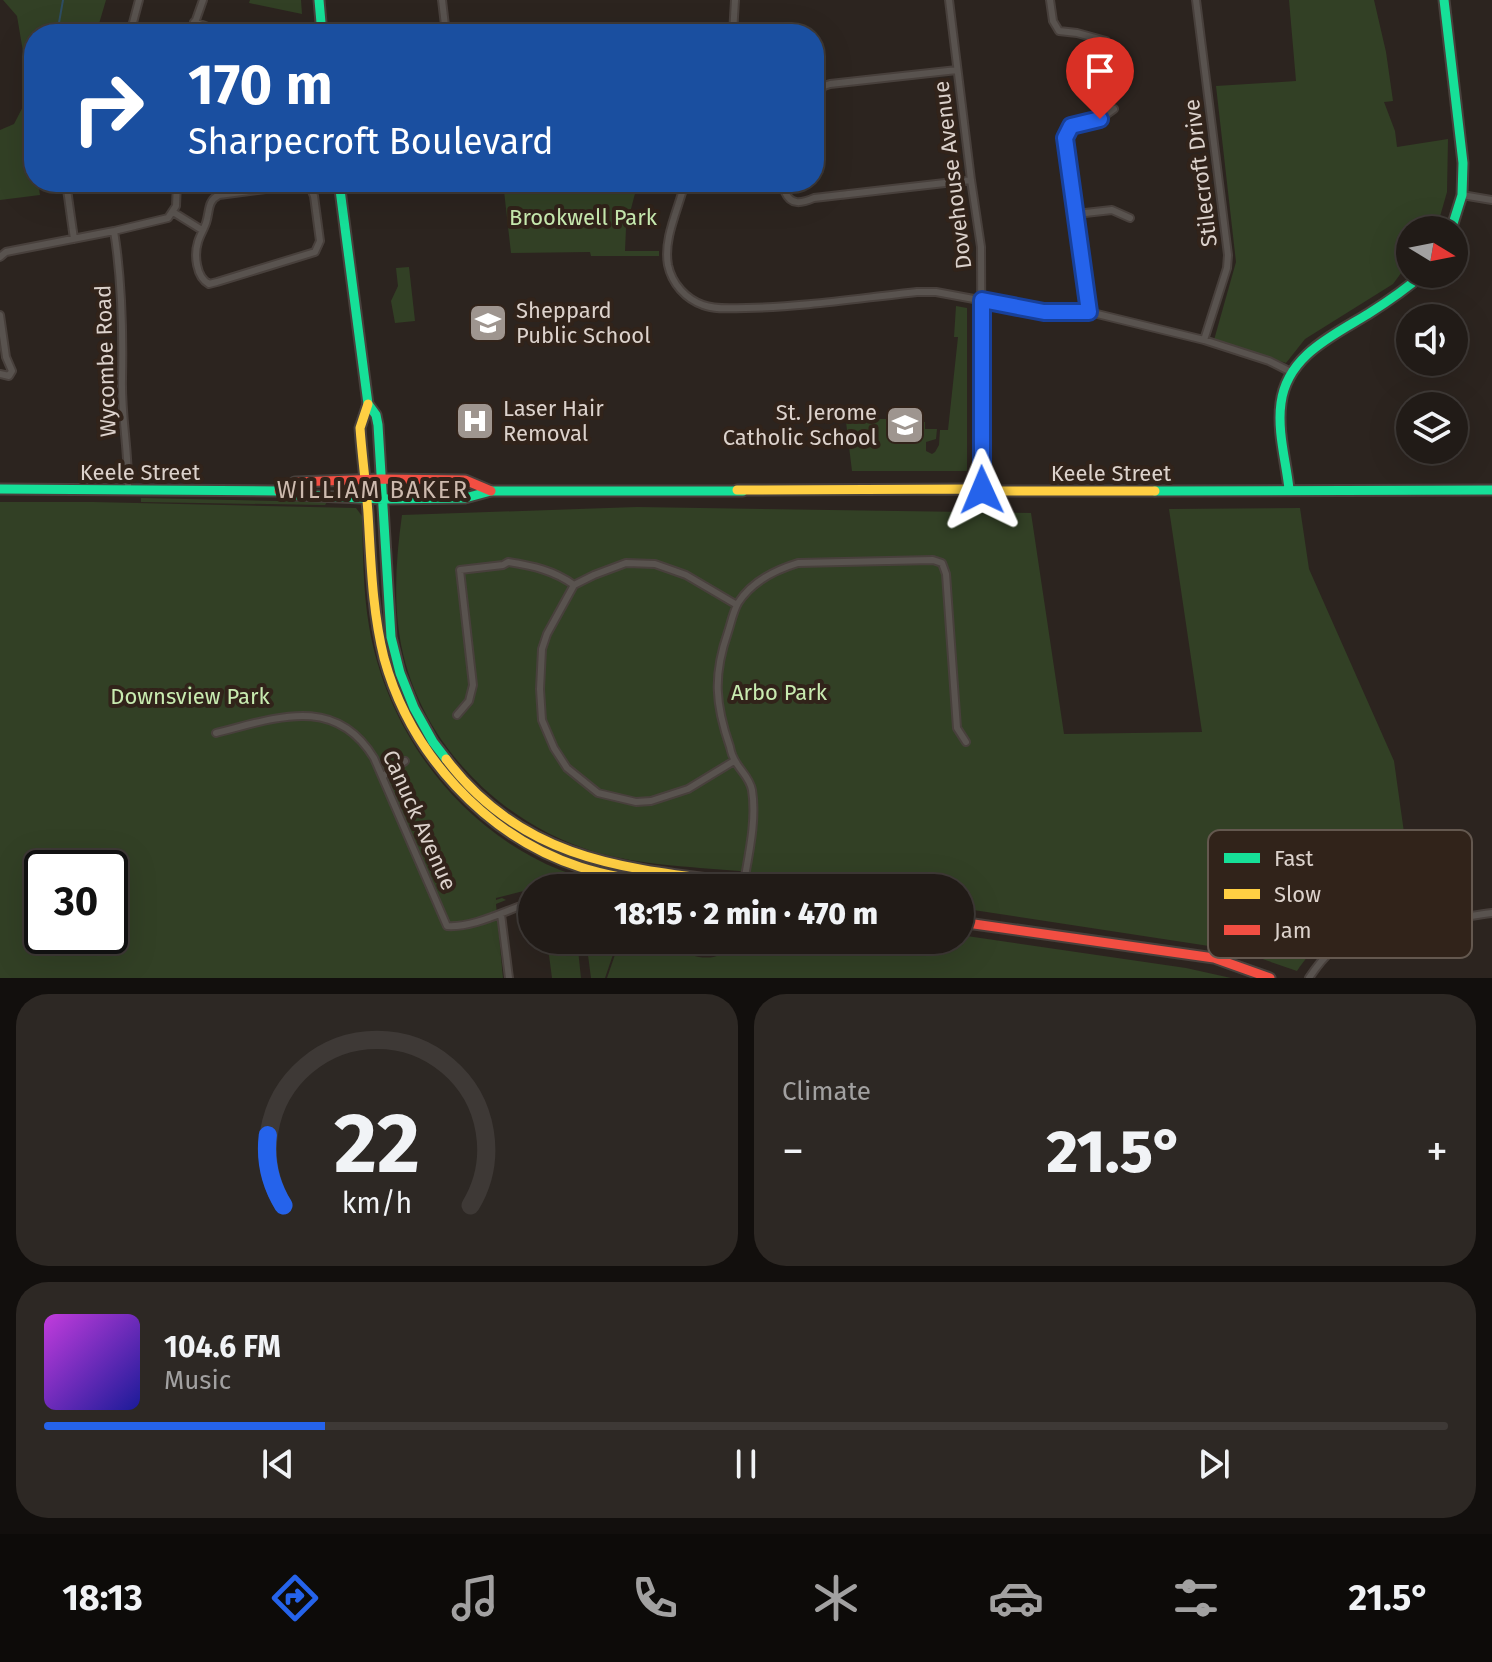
<!DOCTYPE html>
<meta charset="utf-8">
<style>
:root{--surface:#211b17;--page:#2d2824;--text:#f1f3f6;--muted:#a2a1a1;--line:#3e3936;--accent:#2563eb}
body{margin:0;font-family:"Fira Sans",sans-serif;background:var(--page);color:var(--text);height:100vh;display:flex;flex-direction:column;font-size:30px;white-space:nowrap}
*{box-sizing:border-box;margin:0}
p{font-size:26px;color:var(--muted)}
.icon{flex:none;width:44px;height:44px;fill:none;stroke:currentColor;stroke-width:2;stroke-linecap:round;stroke-linejoin:round}
.map{position:relative;height:978px;overflow:hidden}
.panel{display:flex;flex-direction:column;gap:16px;padding:16px;background:#120f0d;flex:1}
.panel>*{flex:none}
.top-card{position:absolute;left:24px;top:24px;width:800px;height:168px;border-radius:32px;box-shadow:0 8px 32px #0002,0 0 0 2px var(--line);background:#1a4fa0;color:#fff;overflow:hidden}
.needle{width:52px;rotate:100deg}
.controls{position:absolute;left:1396px;top:216px;display:grid;gap:16px}
.controls a{display:grid;place-items:center;width:72px;height:72px;border-radius:50%;background:var(--surface);box-shadow:0 8px 32px #0002,0 0 0 2px var(--line);font-size:40px}
.speed{position:absolute;left:24px;top:850px;display:flex;gap:16px;font-size:40px;font-weight:700;text-align:center}
.speed>*{display:grid;place-content:center;width:104px;height:104px;border-radius:50%;background:var(--surface);box-shadow:0 8px 32px #0002,0 0 0 2px var(--line);line-height:1}
.speed .limit{border:4px solid #111;border-radius:12px;background:#fff;color:#111}
.pin{position:absolute;display:grid;place-items:center;width:68px;height:68px;color:#fff;margin:-82px -34px;border-radius:50% 50% 50% 0;rotate:-45deg;box-shadow:0 0 8px #0007}
.pin .icon{rotate:45deg}
.me{position:absolute;width:88px;margin:-44px;rotate:359deg;stroke-linejoin:round;filter:drop-shadow(0 0 6px #0008)}
.turn{display:flex;align-items:center;gap:28px;height:168px;padding:0 32px;font-size:36px}
.turn .icon{width:104px;height:104px;stroke-width:2.5}
.turn b{display:block;font-size:56px;line-height:68px}
.big{font-size:60px;font-weight:800;line-height:1.1}
.panel .widget{flex:1;display:flex;flex-direction:column;justify-content:center;gap:12px;min-width:0;padding:0 28px;border-radius:32px;background:var(--page)}
.panel .dial{align-items:center;gap:0}
.dial svg{height:208px;overflow:visible;fill:none;stroke:var(--line);stroke-width:7;stroke-linecap:round;text-anchor:middle}
.dial text{fill:var(--text);stroke:none}
.song{display:flex;align-items:center;gap:24px}
.cover{width:96px;height:96px;border-radius:12px;background:linear-gradient(135deg,hsl(290 70% 55%),hsl(240 70% 35%))}
.played{height:8px;border-radius:4px;background:linear-gradient(90deg,var(--accent) 20%,var(--line) 20%)}
.keys{display:flex;justify-content:space-around;direction:ltr}
.heat{display:flex;justify-content:space-between;align-items:center;font-size:44px;direction:ltr}
.panel .tiles{flex:1;display:grid;gap:16px;grid-template-columns:1fr 1fr}
.widget:last-child{grid-column:span 2}
.trip{position:absolute;left:518px;top:874px;width:456px;height:80px;border-radius:40px;background:var(--surface);box-shadow:0 8px 32px #0002,0 0 0 2px var(--line);font-weight:800;line-height:80px;text-align:center}
.menu{display:flex;height:128px;justify-content:space-around;align-items:center;background:#0d0b09;color:var(--muted)}
.menu .icon{width:56px;height:56px}
.menu .current{color:var(--accent)}
.menu b{font-size:36px;color:var(--text)}
.map>svg:first-child{display:block}
.green{fill:#324025;fill-rule:evenodd}
.lines{fill:none;stroke-linecap:round;stroke-linejoin:round}
.stream{stroke:#2e4d62;stroke-width:2}
.street-casing{stroke:#48403c;stroke-width:10}
.fast-casing{stroke:#48403c;stroke-width:13}
.slow-casing{stroke:#48403c;stroke-width:13}
.jam-casing{stroke:#48403c;stroke-width:13}
.street{stroke:#59534f;stroke-width:6}
.fast{stroke:#16e098;stroke-width:9}
.slow{stroke:#ffcf43;stroke-width:9}
.jam{stroke:#f24e42;stroke-width:9}
.route-casing{stroke:#184099;stroke-width:20}
.route{stroke:#2563eb;stroke-width:14}
.labels{text-anchor:middle;stroke-width:8;stroke-linejoin:round;paint-order:stroke}
.street-label{font-size:22px;fill:#dcd2cc;stroke:#31231a}
.park-label{font-size:22px;fill:#c8ebb0;stroke:#31231a}
.poi-label{font-size:22px;fill:#dcd2cc;stroke:#31231a;text-anchor:start}
.neighbourhood-label{font-size:24px;letter-spacing:2px;fill:#cdbaae;stroke:#31231a}
.key{fill:#31231a;stroke:#64584f;stroke-width:2}
.key-label{font-size:22px;fill:#dcd2cc}
</style>
<div class="map">
<svg width="1492" height="978" viewBox="0 0 1492 978">
<rect width="100%" height="100%" fill="#2c241f"/>
<!-- green -->
<path class="green" d="M3,0H106L96,34H34V182H38L40,195L0,200V130L14,124L30,93L17,16Z
M250,0H301L302,14L249,3Z
M1289,0H1374L1386,52L1393,101L1384,102L1395,131L1397,147L1448,139L1447,192L1437,227L1434,230H1410V261L1393,284L1305,339L1286,363L1214,340L1236,262L1216,86L1296,81Z
M503,182H638L626,228L625,251H659V256H591L590,252L511,253Z
M409,267L415,321L395,323L391,301L398,286L396,268Z
M956,306L967,308V471H852L846,422L850,419H910L915,421L925,422V429H937L936,439L926,442V451L932,454L935,452L939,445L940,430H948L958,337H954Z
M141,498L327,502L325,505L141,502Z
M0,502H93L356,508L362,516C363,552 363,590 369,626C387,732 459,829 560,870C579,877 599,883 618,888L539,887L496,898V900L502,898L506,900L496,904L503,978H0ZM42,868H110V936H42Z
M637,507L1031,513L1064,734L1202,732L1169,509L1300,508L1309,569L1394,761L1415,911C1355,914 1333,920 1297,971L1245,953L1209,946L960,908V888C922,888 883,890 845,888C812,886 781,876 749,872C698,867 641,866 592,851C492,820 409,730 398,624C394,587 397,551 402,515Z
M960,935L1186,968L1231,978H607L620,940C628,940 638,939 646,940C679,945 709,977 738,940H960Z
M547,940H577L581,978H552Z
M586,940H618L605,978H591Z"/>
<g class="lines">
<!-- stream -->
<path class="stream" d="M57,34L63,0"/>
<!-- street casing -->
<g class="street-casing">
<path id="street" d="M442,0L446,34
M949,0L971,180L981,247L982,490
M1050,0L1053,21L1059,31L1077,33L1106,41
M1196,0L1228,255L1227,268L1204,340
M194,22L227,34
M130,34L139,0
M191,34L203,0
M733,34L735,0
M814,98L824,86L830,84L957,70
M66,182L74,239
M685,182C679,208 663,238 668,265C672,284 686,299 703,305C716,310 732,308 746,308C804,307 860,298 917,292H936L1044,312H1089L1204,340L1269,361L1291,372
M788,182L785,192C791,206 802,203 814,198L971,180
M298,185H306L311,189L314,196L320,241L315,252L217,282L209,284C196,277 194,255 198,242C200,235 204,229 206,223C210,211 207,201 219,195Z
M1462,195L1492,200
M173,212L202,230
M1076,214L1112,210L1130,218
M114,231C122,280 123,329 122,379C121,416 129,452 128,489
M0,257L6,252L16,250L114,231L168,218L176,206L177,182
M1089,312L1065,138L1071,126L1100,119L1114,109
M0,315L6,357L12,371L9,376L0,374
M457,715L469,701L473,685L460,570L503,565L508,562C533,566 553,570 574,585
M216,733C276,718 335,694 374,758L447,926C474,928 506,910 532,902
M734,761L688,789L651,801L636,802L598,793L567,768L554,748L542,720L540,689L542,649L547,634L574,585L594,575L626,563L655,564L686,575L737,605
M383,776L405,761
M743,888C748,857 757,821 752,790C750,779 742,772 737,764C733,758 731,753 730,747C715,704 713,675 728,632C731,623 733,612 738,603C752,581 775,570 798,563L933,560L942,563L946,574L957,728L966,742
M501,914L509,978
M669,940C689,945 709,956 727,940
M1309,978C1342,928 1368,928 1423,922C1446,920 1469,916 1492,913"/>
</g>
<!-- fast casing -->
<g class="fast-casing">
<path id="fast" d="M319,0L322,34
M1444,0L1463,163L1462,195L1451,230
M339,182L368,404L376,415L378,425L391,637L400,673L414,708L433,742L446,759
M0,489L279,491L295,495L383,499L465,498L491,491H743
M1289,489C1286,461 1277,431 1281,403C1287,356 1332,336 1368,314C1387,302 1406,289 1423,274
M1155,491L1492,490"/>
</g>
<!-- slow casing -->
<g class="slow-casing">
<path id="slow" d="M368,404L360,428C362,456 366,484 368,513C371,561 372,610 384,658C410,753 485,836 580,867C614,878 651,882 687,888
M737,490L969,489L991,491H1155
M446,759C532,873 649,869 778,888"/>
</g>
<!-- jam casing -->
<g class="jam-casing">
<path id="jam" d="M279,491L295,482L381,479L465,480L491,491
M960,922L1214,958L1270,978"/>
</g>
<!-- street -->
<use href="#street" class="street"/>
<!-- fast -->
<use href="#fast" class="fast"/>
<!-- slow -->
<use href="#slow" class="slow"/>
<!-- jam -->
<use href="#jam" class="jam"/>
</g>
<g class="lines">
<!-- route casing -->
<g class="route-casing">
<path id="route" d="M982,490V300L1044,312H1089L1065,138L1071,126L1100,119"/>
</g>
<!-- route -->
<use href="#route" class="route"/>
</g>
<!-- icons -->
<defs>
<g id="school-square" transform="scale(2)"><rect x="-9" y="-9" width="18" height="18" rx="4" fill="#9e958f" stroke="#31231a"/><path d="M0-5L7-2L0 1L-7-2ZM-4 1L0 2.5L4 1V4Q0 6-4 4Z" fill="#fff"/></g>
<g id="hospital-square" transform="scale(2)"><rect x="-9" y="-9" width="18" height="18" rx="4" fill="#9e958f" stroke="#31231a"/><path d="M-5-5h3v3.5h4V-5h3V5h-3V1.5h-4V5h-3Z" fill="#fff"/></g>
</defs>
<g fill-rule="evenodd">
<use href="#school-square" x="488" y="323"/>
<use href="#hospital-square" x="475" y="421"/>
<use href="#school-square" x="905" y="425"/>
</g>
<g class="labels">
<!-- street labels -->
<g class="street-label">
<text transform="translate(1200 173) rotate(-97)" y="8">Stilecroft Drive</text>
<text transform="translate(952 175) rotate(-97)" y="8">Dovehouse Avenue</text>
<text transform="translate(105 361) rotate(-92)" y="8">Wycombe Road</text>
<text x="140" y="480">Keele Street</text>
<text x="1111" y="481">Keele Street</text>
<text transform="translate(420 820) rotate(66)" y="8">Canuck Avenue</text>
</g>
<!-- park labels -->
<g class="park-label">
<text x="583" y="225">Brookwell Park</text>
<text x="779" y="700">Arbo Park</text>
<text x="190" y="704">Downsview Park</text>
</g>
<!-- poi labels -->
<g class="poi-label">
<text x="516" y="318">Sheppard<tspan x="516" dy="25">Public School</tspan></text>
<text x="503" y="416">Laser Hair<tspan x="503" dy="25">Removal</tspan></text>
<text x="877" y="420" text-anchor="end">St. Jerome<tspan x="877" dy="25">Catholic School</tspan></text>
</g>
<!-- neighbourhood labels -->
<g class="neighbourhood-label">
<text x="373" y="498">WILLIAM BAKER</text>
</g>
</g>
<!-- legend -->
<rect x="1208" y="830" width="264" height="128" rx="12" class="key"/>
<rect x="1224" y="853" width="36" height="10" fill="#16e098"/>
<rect x="1224" y="889" width="36" height="10" fill="#ffcf43"/>
<rect x="1224" y="925" width="36" height="10" fill="#f24e42"/>
<g class="key-label">
<text x="1274" y="866">Fast</text>
<text x="1274" y="902">Slow</text>
<text x="1274" y="938">Jam</text>
</g>
</svg>
<div class="controls">
<a><svg class="needle" viewBox="-14 -14 28 28"><path d="M0-13l5 13h-10z" fill="#e53935"/><path d="M0 13l5-13h-10z" fill="#a2a1a1"/></svg></a>
<a><svg class="icon" aria-label="sound" viewBox="0 0 24 24"><path d="M4 9h4l5-4v14l-5-4H4zM17 9q2 3 0 6"/></svg></a>
<a><svg class="icon" aria-label="layers" viewBox="0 0 24 24"><path d="M12 4l9 5-9 5-9-5zM3 14l9 5 9-5"/></svg></a>
</div>
<div class="speed"><div class="limit">30</div></div>
<div class="pin" style="left:1100px;top:119px;background:#d93025"><svg class="icon" aria-label="arrive" viewBox="0 0 24 24"><path d="M6 21V4h12l-3 4 3 4H6"/></svg></div>
<svg class="me" style="left:982px;top:490px" viewBox="-20 -20 40 40"><path d="M0-17L14 15 0 8-14 15z" fill="#2563eb" stroke="#fff" stroke-width="4"/></svg>
<div class="trip">18:15 · 2 min · 470 m</div>
<div class="top-card">
<div class="turn"><svg class="icon" aria-label="right" viewBox="0 0 24 24"><path d="M7 20v-9h11M14 6l5 5-5 5"/></svg><div><b>170 m</b>Sharpecroft Boulevard</div></div>
</div>
</div>
<section class="panel">
<div class="tiles">
<div class="widget dial"><svg viewBox="0 0 100 80">
<path d="M14 69A42 42 0 1 1 86 69"/>
<path d="M14 69A42 42 0 0 1 8 42" stroke="#2563eb"/>
<text x="50" y="56" font-size="32" font-weight="700">22</text>
<text x="50" y="72" font-size="11">km/h</text>
</svg></div>
<div class="widget"><p>Climate</p>
<div class="heat"><a>−</a><b class="big">21.5°</b><a>+</a></div>
</div>
<div class="widget">
<div class="song"><i class="cover"></i><div><b>104.6 FM</b><p>Music</p></div></div>
<div class="played"></div>
<div class="keys"><svg class="icon" aria-label="previous" viewBox="0 0 24 24"><path d="M18 5L8 12l10 7zM5 5v14"/></svg><svg class="icon" aria-label="pause" viewBox="0 0 24 24"><path d="M8 5v14M16 5v14"/></svg><svg class="icon" aria-label="next" viewBox="0 0 24 24"><path d="M6 5l10 7-10 7zM19 5v14"/></svg></div>
</div>
</div>
</section>
<nav class="menu">
<b>18:13</b>
<svg class="icon current" aria-label="directions" viewBox="0 0 24 24"><path d="M12 3l9 9-9 9-9-9zM9 14v-3h6M13 9l2 2-2 2"/></svg>
<svg class="icon" aria-label="music" viewBox="0 0 24 24"><path d="M9 18V5l10-2v13"/><circle cx="6" cy="18" r="3"/><circle cx="16" cy="16" r="3"/></svg>
<svg class="icon" aria-label="phone" viewBox="0 0 24 24"><path d="M5 4h4l2 5-3 2q2 4 5 5l2-3 5 2v4C11 20 4 13 5 4z"/></svg>
<svg class="icon" aria-label="climate" viewBox="0 0 24 24"><path d="M12 3v18M4 7l16 10M4 17L20 7"/></svg>
<svg class="icon" aria-label="car" viewBox="0 0 24 24"><path d="M5 17H2v-5l4-1 3-4h7l3 4 3 1v5h-3M9 17h6M6 11h13"/><circle cx="7" cy="17" r="2"/><circle cx="17" cy="17" r="2"/></svg>
<svg class="icon" aria-label="filters" viewBox="0 0 24 24"><path d="M4 7h16M4 17h16"/><circle cx="9" cy="7" r="2"/><circle cx="15" cy="17" r="2"/></svg>
<b>21.5°</b>
</nav>
